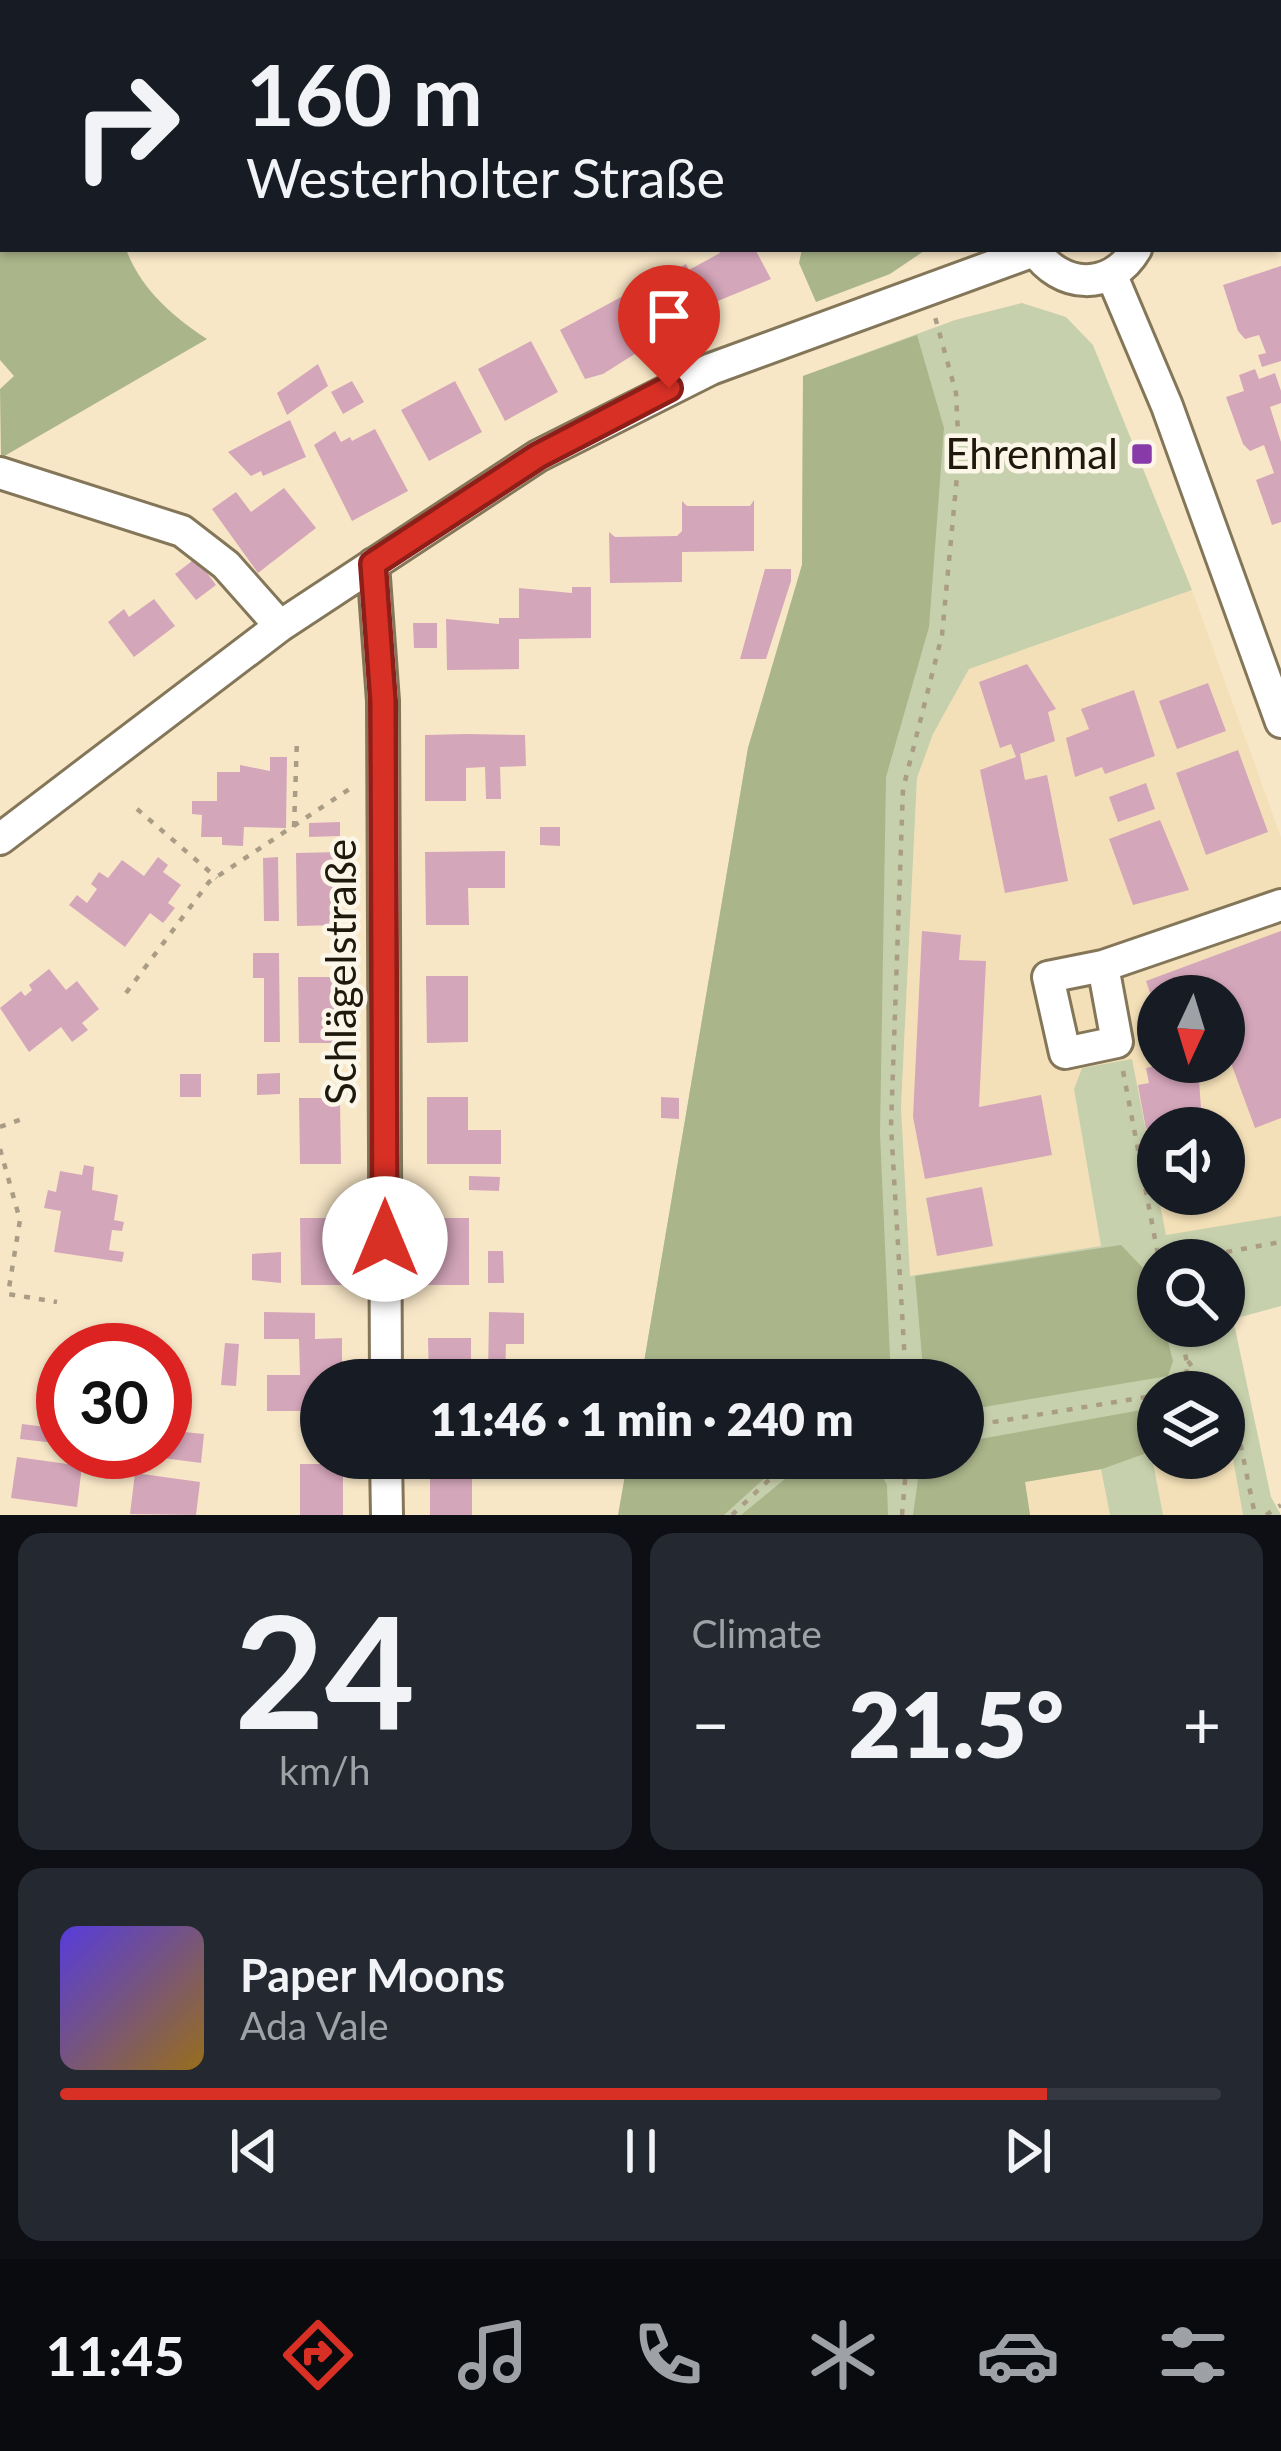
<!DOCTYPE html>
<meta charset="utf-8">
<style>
:root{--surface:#171b24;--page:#242831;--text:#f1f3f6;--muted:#9ea1a6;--line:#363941;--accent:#d93025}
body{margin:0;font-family:Lato,sans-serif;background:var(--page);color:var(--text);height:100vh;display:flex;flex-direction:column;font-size:45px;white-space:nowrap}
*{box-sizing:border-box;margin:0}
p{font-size:39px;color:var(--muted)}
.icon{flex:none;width:66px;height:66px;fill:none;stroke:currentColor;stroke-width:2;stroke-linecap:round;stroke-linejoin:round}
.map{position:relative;height:1515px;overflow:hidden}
.details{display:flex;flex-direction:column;gap:18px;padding:18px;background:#0d0f14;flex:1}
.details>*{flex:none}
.hud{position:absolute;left:0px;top:0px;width:1281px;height:252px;box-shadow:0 3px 9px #0004;background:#171b24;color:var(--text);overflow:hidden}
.needle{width:78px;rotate:184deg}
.fabs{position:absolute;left:1137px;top:975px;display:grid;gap:24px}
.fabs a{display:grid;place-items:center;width:108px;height:108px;border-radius:50%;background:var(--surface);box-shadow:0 3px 9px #0004;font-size:60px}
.speed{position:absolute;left:36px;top:1323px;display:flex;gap:24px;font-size:60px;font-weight:700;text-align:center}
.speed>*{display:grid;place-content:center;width:156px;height:156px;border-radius:50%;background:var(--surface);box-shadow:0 3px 9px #0004;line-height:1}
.speed .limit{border:18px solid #d22;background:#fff;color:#111}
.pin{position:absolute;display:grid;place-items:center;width:102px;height:102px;color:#fff;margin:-123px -51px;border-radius:50% 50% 50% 0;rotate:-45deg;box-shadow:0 0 12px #0007}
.pin .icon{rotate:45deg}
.me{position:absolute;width:132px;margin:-66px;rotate:0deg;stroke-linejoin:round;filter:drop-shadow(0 0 9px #0008)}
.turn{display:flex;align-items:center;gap:42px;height:252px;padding:0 48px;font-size:54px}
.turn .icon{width:156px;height:156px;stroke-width:2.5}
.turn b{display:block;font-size:84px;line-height:102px}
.big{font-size:90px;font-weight:800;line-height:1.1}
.details .widget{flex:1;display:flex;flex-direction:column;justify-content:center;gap:18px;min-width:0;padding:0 42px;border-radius:24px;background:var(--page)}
.details .dial{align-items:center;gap:0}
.dial b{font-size:156px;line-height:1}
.song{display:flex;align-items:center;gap:36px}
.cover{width:144px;height:144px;border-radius:18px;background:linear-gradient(135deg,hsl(250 70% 55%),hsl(40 70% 35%))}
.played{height:12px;border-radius:6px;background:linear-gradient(90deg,var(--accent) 85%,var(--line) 85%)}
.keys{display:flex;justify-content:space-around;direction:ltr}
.heat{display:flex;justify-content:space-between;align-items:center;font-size:66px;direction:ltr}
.details .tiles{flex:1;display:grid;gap:18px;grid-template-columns:1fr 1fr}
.widget:last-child{grid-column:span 2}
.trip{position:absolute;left:300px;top:1359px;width:684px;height:120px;border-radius:60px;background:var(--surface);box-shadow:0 3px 9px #0004;font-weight:800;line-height:120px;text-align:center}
.menu{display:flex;height:192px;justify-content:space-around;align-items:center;background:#090b0e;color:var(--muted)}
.menu .icon{width:84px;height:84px}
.menu .selected{color:var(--accent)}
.menu b{font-size:54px;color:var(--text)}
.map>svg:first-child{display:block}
.built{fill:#f4e0b8;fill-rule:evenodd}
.green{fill:#c7d0ac;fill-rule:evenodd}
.forest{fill:#abb58a}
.building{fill:#d4a6ba}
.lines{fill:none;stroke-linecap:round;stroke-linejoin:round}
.minor-casing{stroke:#847658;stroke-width:36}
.path{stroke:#aa9d85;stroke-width:4.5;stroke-dasharray:6 9;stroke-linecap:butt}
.minor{stroke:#fff;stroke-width:30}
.route-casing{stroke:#8d1f18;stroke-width:30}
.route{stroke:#d93025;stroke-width:21}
.poi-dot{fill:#893aa9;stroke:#fcf6e9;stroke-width:4.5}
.labels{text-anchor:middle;stroke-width:9;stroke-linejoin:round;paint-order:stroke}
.poi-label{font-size:42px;fill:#1f190d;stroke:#fcf6e9;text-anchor:end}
.street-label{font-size:42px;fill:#1f190d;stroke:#fcf6e9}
</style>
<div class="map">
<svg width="1281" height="1515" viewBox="0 0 1281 1515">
<rect width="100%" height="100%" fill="#f8e7c7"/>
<!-- built -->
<path class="built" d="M1192,590L1281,837V1216L1166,1236L1131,1060L1082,1068L1074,1088L1101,1246L910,1277L901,1107L917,778L933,734L969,669ZM1158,996H1224V1062H1158ZM1158,1128H1224V1194H1158Z
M1229,1436L1243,1515H1163L1151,1450L1158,1449V1458H1224V1437Z
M1102,1469L1110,1515H1030L1024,1482Z"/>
<!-- green -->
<path class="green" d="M1022,303L1066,317L1093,345L1192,590L969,669L933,734L917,778L901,1107L910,1276L1101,1246L1074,1089L1082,1068L1132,1059L1166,1235L1281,1216V1306L1233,1319L1271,1497L1281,1515H1243L1229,1437H1224V1392H1158V1449L1151,1451L1163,1515H1110L1101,1469L1025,1482L1030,1515H619L628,1458H963V1380H641L748,748L802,565L803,376L955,320ZM1158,1260H1224V1326H1158Z"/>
<!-- forest -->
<path class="forest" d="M0,0H128L3,3V249H126C140,288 173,317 207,339L1,458L0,389L14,376L0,360Z
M802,249H927L890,274L816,302L799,263Z
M917,335L944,428L929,627L886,777L880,1134L891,1380H641L748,748L802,565L803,376Z
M1121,1245L1145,1270L1158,1326H1164L1173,1361L1168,1376L972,1409L963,1408V1380H924L915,1276Z
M1158,1407V1449L1102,1469L1025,1482L1030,1515H913L921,1458H963V1442Z
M628,1458H787L724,1515H618Z
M799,1458H872L887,1485L888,1515H741L791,1474Z"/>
<!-- building -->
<path class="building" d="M717,249H755L771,279L708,305L711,311L681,327L657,280L686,264L689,270L720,253Z
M1281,266V361L1262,367L1258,355L1266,353L1259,335L1245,339L1238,331L1223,285Z
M623,296L649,345L603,374L585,379L560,330Z
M531,341L558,392L505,421L478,369Z
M318,364L328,386L287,415L277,393Z
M1255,369L1259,379L1275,373L1281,391V403L1270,407L1281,442V522L1272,525L1256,480L1274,473L1264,445L1250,451L1243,444L1226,397L1244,391L1239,375Z
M352,381L364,402L343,414L331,392Z
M455,381L482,432L429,461L401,410Z
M290,420L306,457L263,476L261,471L251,476L228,452Z
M375,429L408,491L352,521L314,445L335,431L341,442L350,437L352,441Z
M284,488L316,528L258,573L212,509L236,492L251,512Z
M754,500V551L682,552V582L610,583L609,532L615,537L677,536L682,531V501L687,506H750Z
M196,558L216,585L196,600L175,574Z
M765,569H791V581L766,659H740Z
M572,587H591V638L519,639V669L447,670L446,619L499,624V618H519V588L572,593Z
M154,599L175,626L134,657L108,622L124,609L129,617Z
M413,623H437V648H414Z
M1027,664L1056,709L1048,712L1055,741L1020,754L1025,780L1047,775L1068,881L1005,893L980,770L1016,757L1011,744L1000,748L979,682Z
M1208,683L1226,731L1177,749L1159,701Z
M1134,690L1155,756L1105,774L1102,767L1075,777L1066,738L1089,729L1081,709Z
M466,734L525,735L526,766L500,767L501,799H486L485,767L466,768V801H425V735Z
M1238,750L1268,832L1206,855L1176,773Z
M270,757H287L286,828L244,827L243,846L222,845V837H201L202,815L192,814V801H217V772H240V765L270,771Z
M1146,783L1155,809L1118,822L1109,797Z
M1160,820L1189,890L1133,905L1109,839Z
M340,822V836L309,837V823Z
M540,827H560V846L540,845Z
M505,851V888H468L469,925H426L425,852Z
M339,852V925L297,926L296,853Z
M158,857L168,865L163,872L181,885L168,903L175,908L163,923L150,913L125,947L69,905L77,895L87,903L97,889L91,884L99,872L108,878L122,860L144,876Z
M278,857L279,921H264L263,858Z
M922,931L961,935L959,960L986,961L979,1107L1041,1095L1052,1155L925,1179L913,1117Z
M1281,931V1118L1255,1128L1224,1044V996H1158L1157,1013L1146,981Z
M253,953H279L280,1042H264V978H253Z
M49,969L66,990L77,981L99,1009L82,1023L88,1030L72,1042L61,1027L29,1052L0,1008L21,991L25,996L32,990L29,985Z
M426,976H468V1042L427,1043Z
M298,977H340V1043H299Z
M1172,1062L1198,1065L1201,1108L1168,1114L1169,1125L1146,1129L1138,1085L1149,1083L1146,1068Z
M280,1073V1094L257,1095V1074Z
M180,1074H201V1097H180Z
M427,1097H468V1130H501V1164H427Z
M661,1097L679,1098V1119L661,1118Z
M299,1098H340L341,1164H300Z
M84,1165L94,1167L92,1190L118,1195L114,1220L124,1222L122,1231L112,1230L109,1250L124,1252L122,1262L54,1252L61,1211L44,1208L48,1190L56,1192L60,1171L82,1175Z
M469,1176L500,1177L499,1191L469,1190Z
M982,1187L993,1246L937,1256L926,1198Z
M300,1218H341L342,1285H301Z
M428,1218H469V1285H428Z
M488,1251H503L504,1283H488Z
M281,1252V1283L252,1280V1254Z
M264,1312L315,1313V1339L342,1338V1380H321V1411H267V1375H300L299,1339H264Z
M489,1312L524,1313V1344H506L505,1377H488Z
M428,1338H471V1380H429Z
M225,1343L239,1344L236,1386L221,1385Z
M57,1413L63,1414V1444L20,1439L22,1424L55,1428Z
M174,1431L204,1434L201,1463L140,1455L165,1452Z
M17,1457L82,1466L77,1507L11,1498Z
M472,1463V1515H430V1464Z
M300,1464H343V1515H300Z
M135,1473L200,1482L196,1515L130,1514Z"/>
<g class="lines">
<!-- minor casing -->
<g class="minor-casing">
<path id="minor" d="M1020,0L1021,3
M1278,162L1281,161
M1034,249C1060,289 1111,292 1136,249
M1112,276L1167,406L1281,722
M0,473L182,531L226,565L280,626
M373,564L383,701L386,1380
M0,839L280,626L538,456L711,369L1034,251
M1103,966L1117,1042L1065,1053L1048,977L1103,966L1281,905
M386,1458L387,1515"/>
</g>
<!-- path -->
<path class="path" d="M137,809L217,878
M294,827L297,739
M126,993L209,882L354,786
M1123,1071L1159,1260
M0,1127L22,1119
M0,1149L20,1220L8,1294L57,1302
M1182,1260L1281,1242
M1176,1326C1184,1349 1193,1368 1181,1390L1211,1392
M1188,1361L1209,1390
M906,1380L891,1126L903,789L942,635L959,455L956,393L935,317
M1224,1403L1237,1427L1255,1515
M963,1427L1158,1395
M732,1515L792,1458
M902,1515L907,1458
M1266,1515L1281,1505"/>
<!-- minor -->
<use href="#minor" class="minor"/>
</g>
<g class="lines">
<!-- route casing -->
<g class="route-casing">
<path id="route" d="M385,1239L383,701L373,564L538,456L669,388"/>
</g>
<!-- route -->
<use href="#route" class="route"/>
</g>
<!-- markers -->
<rect class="poi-dot" x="1130" y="442" width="24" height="24" rx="6"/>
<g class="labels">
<!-- poi labels -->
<g class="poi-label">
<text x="1118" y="469">Ehrenmal</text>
</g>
<!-- street labels -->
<g class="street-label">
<text transform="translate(341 972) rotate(-90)" y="15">Schlägelstraße</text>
</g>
</g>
</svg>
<div class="fabs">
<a><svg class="needle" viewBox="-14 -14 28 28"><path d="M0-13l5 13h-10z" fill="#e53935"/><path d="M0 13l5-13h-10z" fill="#9ea1a6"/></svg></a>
<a><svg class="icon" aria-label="sound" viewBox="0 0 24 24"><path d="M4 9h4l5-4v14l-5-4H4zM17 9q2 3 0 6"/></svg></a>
<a><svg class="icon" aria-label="search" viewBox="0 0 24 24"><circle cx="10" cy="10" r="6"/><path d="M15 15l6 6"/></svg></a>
<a><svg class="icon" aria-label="layers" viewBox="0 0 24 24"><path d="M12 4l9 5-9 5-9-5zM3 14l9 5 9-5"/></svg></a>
</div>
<div class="speed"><div class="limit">30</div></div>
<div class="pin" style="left:669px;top:388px;background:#d93025"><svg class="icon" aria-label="arrive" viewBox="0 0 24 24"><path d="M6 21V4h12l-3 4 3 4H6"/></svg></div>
<svg class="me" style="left:385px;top:1239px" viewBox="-20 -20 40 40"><circle r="19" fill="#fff"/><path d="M0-13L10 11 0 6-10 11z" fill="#d93025"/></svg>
<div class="trip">11:46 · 1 min · 240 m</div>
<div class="hud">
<div class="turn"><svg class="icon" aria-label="right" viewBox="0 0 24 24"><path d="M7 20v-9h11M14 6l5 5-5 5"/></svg><div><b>160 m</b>Westerholter Straße</div></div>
</div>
</div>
<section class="details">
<div class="tiles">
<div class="widget dial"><b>24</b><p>km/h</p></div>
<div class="widget"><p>Climate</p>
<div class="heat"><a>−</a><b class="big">21.5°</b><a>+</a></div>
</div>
<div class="widget">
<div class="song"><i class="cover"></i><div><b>Paper Moons</b><p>Ada Vale</p></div></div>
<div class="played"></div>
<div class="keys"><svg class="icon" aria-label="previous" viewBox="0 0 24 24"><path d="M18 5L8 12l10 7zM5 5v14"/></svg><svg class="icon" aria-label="pause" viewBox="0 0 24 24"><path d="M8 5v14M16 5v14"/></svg><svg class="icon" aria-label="next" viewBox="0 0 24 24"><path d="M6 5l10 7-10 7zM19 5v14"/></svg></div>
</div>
</div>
</section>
<nav class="menu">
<b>11:45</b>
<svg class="icon selected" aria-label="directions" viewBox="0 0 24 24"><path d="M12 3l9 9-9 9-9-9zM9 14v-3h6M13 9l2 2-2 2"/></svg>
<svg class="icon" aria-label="music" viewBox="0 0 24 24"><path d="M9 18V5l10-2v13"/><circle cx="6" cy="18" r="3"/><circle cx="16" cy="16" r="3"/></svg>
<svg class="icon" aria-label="phone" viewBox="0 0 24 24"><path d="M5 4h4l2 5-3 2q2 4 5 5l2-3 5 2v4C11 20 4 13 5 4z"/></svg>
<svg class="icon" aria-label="climate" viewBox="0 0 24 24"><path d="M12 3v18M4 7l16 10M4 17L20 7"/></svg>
<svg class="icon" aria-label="car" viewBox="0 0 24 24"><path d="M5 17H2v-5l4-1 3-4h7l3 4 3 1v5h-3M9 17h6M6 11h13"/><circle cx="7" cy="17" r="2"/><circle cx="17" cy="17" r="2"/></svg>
<svg class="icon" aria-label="filters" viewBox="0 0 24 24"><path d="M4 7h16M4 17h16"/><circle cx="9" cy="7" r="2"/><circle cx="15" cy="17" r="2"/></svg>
</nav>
